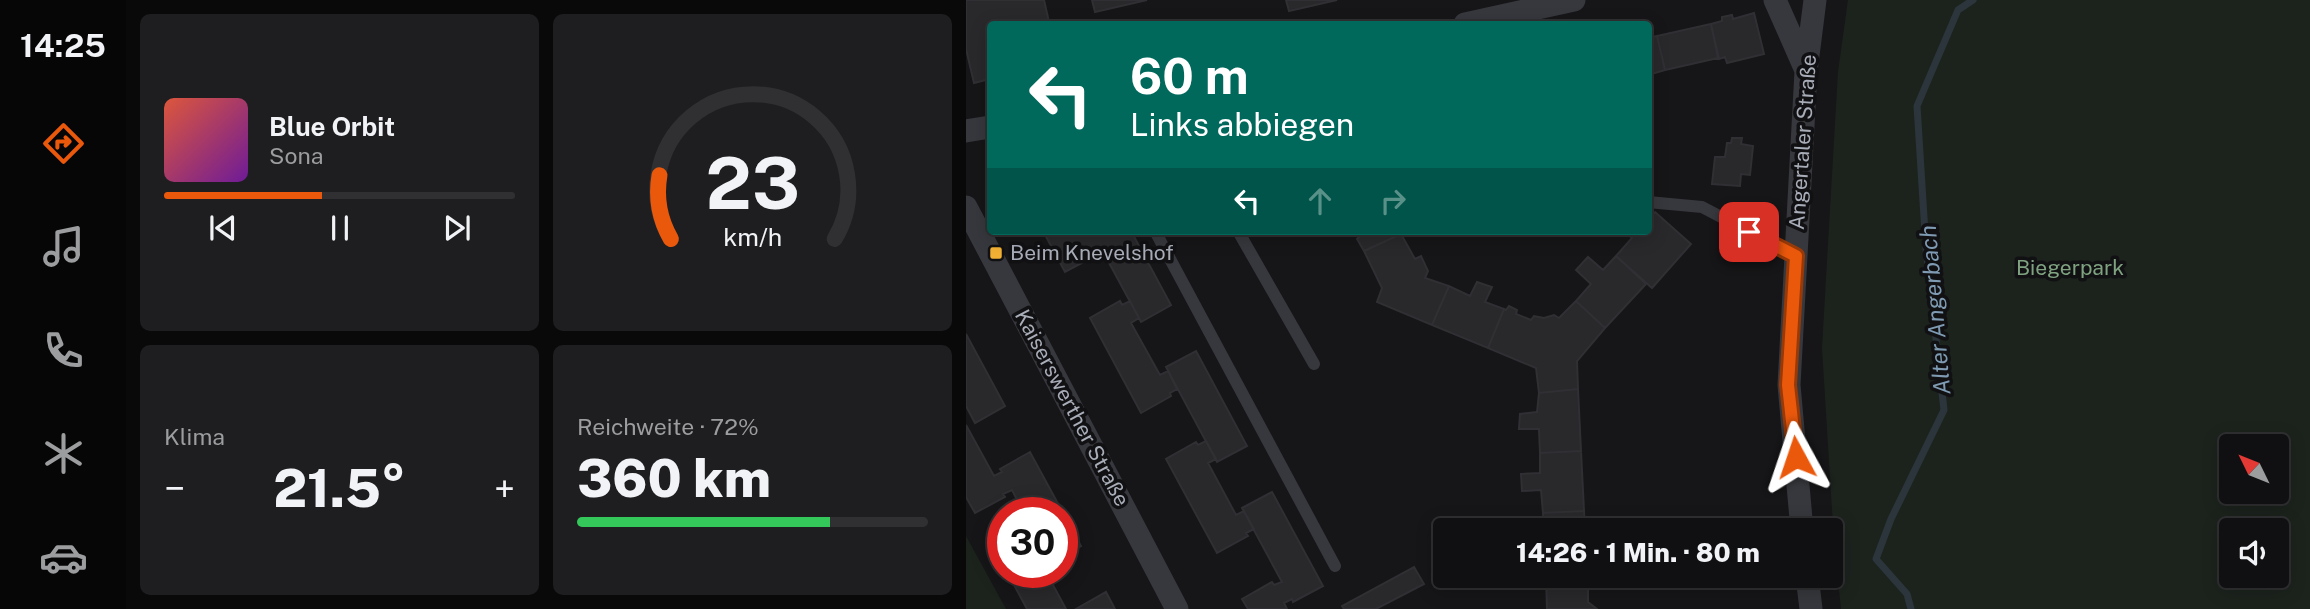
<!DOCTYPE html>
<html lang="de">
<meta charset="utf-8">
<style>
:root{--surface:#101012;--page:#1e1e20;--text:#f1f3f6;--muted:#9c9d9f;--line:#303032;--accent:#ea580c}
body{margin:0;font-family:"Public Sans",sans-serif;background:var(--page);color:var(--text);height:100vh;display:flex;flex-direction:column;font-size:26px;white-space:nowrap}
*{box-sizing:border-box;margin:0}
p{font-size:23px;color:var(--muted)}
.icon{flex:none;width:38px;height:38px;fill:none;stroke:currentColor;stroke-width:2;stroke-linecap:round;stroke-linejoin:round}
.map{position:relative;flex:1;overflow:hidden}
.sheet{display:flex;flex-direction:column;gap:14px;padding:14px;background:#09090a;width:840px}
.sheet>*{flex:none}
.top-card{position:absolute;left:21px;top:21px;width:665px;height:214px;border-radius:7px;box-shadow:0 4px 18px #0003,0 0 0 2px var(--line);background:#00695c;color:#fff;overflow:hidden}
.needle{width:46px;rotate:313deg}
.controls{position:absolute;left:1253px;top:434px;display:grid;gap:14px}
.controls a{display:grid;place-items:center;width:70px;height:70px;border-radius:7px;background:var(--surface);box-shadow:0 4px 18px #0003,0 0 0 2px var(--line);font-size:35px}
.speed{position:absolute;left:21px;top:497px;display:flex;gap:14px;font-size:35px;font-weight:700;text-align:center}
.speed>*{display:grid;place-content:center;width:91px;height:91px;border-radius:50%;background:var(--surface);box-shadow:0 4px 18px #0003,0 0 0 2px var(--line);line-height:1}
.speed .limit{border:10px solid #d22;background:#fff;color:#111}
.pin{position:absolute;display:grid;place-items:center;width:60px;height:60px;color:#fff;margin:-30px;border-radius:14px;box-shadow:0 4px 10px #0006}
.me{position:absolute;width:77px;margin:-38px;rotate:355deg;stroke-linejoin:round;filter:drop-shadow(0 0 5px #0008)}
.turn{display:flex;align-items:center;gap:24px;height:147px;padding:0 28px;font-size:32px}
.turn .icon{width:91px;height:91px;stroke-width:2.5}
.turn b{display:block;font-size:49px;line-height:60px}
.lanes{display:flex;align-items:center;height:66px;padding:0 28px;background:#0003;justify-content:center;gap:35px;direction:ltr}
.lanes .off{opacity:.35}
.big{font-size:52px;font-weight:800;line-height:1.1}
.sheet .tile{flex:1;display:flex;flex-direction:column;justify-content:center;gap:10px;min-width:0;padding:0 24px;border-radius:10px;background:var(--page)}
.sheet .dial{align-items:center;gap:0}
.dial svg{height:182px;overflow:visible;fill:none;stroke:var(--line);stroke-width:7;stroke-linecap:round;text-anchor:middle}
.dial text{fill:var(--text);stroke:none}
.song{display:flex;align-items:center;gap:21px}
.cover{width:84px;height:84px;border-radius:10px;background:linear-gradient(135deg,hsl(10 70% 55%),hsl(280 70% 35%))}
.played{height:7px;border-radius:4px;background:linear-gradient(90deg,var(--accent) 45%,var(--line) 45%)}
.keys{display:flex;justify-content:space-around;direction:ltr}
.heat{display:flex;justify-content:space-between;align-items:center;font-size:38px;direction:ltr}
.charge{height:10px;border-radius:5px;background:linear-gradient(90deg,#34c759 72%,var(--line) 0)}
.sheet .tiles{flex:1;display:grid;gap:14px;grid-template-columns:repeat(2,1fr)}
.trip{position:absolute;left:467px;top:518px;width:410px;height:70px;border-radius:7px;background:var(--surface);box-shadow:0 4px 18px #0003,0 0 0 2px var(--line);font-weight:800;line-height:70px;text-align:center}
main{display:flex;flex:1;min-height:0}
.tab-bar{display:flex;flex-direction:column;width:126px;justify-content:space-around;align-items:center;background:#060607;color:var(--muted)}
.tab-bar .icon{width:49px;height:49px}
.tab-bar .active{color:var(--accent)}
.tab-bar b{font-size:32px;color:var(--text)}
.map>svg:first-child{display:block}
.green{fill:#1c231d;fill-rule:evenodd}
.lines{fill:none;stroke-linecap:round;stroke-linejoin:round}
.stream{stroke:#2c353c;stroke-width:7}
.building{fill:#29292c;stroke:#303034;stroke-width:2}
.lane{stroke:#37383d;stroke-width:12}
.street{stroke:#37383d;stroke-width:23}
.route-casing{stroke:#983908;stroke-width:18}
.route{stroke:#ea580c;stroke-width:12}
.poi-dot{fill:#f2b134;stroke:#111113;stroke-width:2.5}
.labels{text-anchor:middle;stroke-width:7;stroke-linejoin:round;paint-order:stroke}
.street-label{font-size:21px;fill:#a8adb8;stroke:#111113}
.poi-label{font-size:21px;fill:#a8adb8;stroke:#111113;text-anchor:start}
.park-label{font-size:21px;fill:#7fa381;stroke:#111113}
.water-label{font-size:23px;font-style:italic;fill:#7f9bb3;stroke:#111113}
</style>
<main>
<nav class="tab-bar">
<b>14:25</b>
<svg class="icon active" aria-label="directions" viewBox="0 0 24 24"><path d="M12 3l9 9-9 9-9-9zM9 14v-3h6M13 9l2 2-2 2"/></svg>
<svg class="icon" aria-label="music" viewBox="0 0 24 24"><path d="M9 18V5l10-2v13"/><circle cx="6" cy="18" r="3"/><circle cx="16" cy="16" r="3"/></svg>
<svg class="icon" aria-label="phone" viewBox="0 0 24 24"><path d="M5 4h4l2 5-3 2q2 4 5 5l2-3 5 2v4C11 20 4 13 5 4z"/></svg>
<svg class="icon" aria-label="climate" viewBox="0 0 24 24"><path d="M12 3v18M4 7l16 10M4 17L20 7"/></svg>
<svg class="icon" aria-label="car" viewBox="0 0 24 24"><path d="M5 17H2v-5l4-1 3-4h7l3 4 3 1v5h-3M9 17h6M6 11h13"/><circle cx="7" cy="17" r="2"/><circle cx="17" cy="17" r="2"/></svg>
</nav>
<section class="sheet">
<div class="tiles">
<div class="tile">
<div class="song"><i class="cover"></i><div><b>Blue Orbit</b><p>Sona</p></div></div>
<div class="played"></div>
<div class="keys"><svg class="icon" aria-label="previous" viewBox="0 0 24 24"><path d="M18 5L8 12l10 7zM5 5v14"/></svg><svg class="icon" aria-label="pause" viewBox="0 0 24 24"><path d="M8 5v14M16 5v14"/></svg><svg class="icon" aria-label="next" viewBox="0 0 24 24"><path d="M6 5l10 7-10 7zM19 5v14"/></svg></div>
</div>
<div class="tile dial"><svg viewBox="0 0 100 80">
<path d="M14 69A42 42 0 1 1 86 69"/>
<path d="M14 69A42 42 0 0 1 9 41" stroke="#ea580c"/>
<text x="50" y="56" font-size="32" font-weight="700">23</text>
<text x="50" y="72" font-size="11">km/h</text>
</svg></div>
<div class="tile"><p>Klima</p>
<div class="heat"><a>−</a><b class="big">21.5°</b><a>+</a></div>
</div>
<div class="tile"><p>Reichweite · 72%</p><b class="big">360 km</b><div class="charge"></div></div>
</div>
</section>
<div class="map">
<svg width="1344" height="609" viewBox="0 0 1344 609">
<rect width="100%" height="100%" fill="#161618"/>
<!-- green -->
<path class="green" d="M882,0H1344V609H875L868,541L856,348L872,72ZM1265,446H1311V492H1265ZM1265,530H1311V576H1265Z
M0,536L40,609H0Z"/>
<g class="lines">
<!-- stream -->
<path class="stream" d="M945,609L941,594L910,559L925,519L978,410L960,249L951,106L992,10L1007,0"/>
</g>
<!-- building -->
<path class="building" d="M0,0H78L83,22L88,21L89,24H24V79L8,83L0,49Z
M126,0H181L129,12Z
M320,0H371L323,11Z
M788,13L798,54L761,63L759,57L753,59L745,24L756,21V17L766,15L767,19Z
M745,24L752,58L699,70L691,36Z
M691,36L699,70L682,75V38Z
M766,138H776L775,144L787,146L784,175L775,174L774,186L746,184L749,157H759L761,143H765Z
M689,212L725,244L686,288L650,256L666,238L658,231H682V219Z
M77,231H116L118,234L124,231H165L205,305L175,322L135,248L127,252L129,256L99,272Z
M391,231H434L435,234L398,251L391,239L394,236Z
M435,234L449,259L455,256L462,271L459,278L483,286L466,325L411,302L416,288L398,251Z
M650,256L680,284L639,328L610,301L625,284L610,270L622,257L637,270Z
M511,282L526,287L519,302L538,309L522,348L466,325L483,286L504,296Z
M154,301L156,305L164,301L173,318L165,323L194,375L202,371L211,389L204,393L205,396L175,413L124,318Z
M610,301L639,328L611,361L612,389L573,393L570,368L522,348L538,309L540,310L543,306L551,310L550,314L565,320L568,316L578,318L588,315L593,318Z
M0,334L39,406L9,423L0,406Z
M230,351L281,446L251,462L200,367Z
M612,389L615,451L574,453L573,429H553L554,414L571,412L573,393Z
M0,425L28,476L36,472L34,469L64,452L115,546L96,557V513H58L46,490L37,494L39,497L9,513L0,497Z
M240,441L250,459L242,463L270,515L278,511L288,529L280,533L282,536L251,553L200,459L230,442L232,445Z
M615,451L618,511L577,513L575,490L556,491L555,474L574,473V453Z
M306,492L357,586L327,602L326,599L318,603L321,609H282L276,599L306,582L308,585L316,582L276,508Z
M618,511L619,530H578L577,513Z
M448,567L458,584L410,609H378L376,606Z
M41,572H80L100,609H61Z
M580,576H622V602L631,609H581Z
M140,592L149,609H110Z"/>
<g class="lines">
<!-- lane -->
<path class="lane" d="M682,202L736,207L830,256
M189,231L369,566
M272,231L348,364"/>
<!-- street -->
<path class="street" d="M809,0L839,68
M499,24L608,0
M0,131L24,127
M0,207L211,609
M836,530L823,385L840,71L849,0
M841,576L845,609"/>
</g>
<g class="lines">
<!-- route casing -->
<g class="route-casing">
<path id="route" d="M783,232L830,256L822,385L830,457"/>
</g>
<!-- route -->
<use href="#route" class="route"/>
</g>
<!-- markers -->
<rect class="poi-dot" x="23" y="246" width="14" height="14" rx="3.5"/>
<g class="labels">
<!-- street labels -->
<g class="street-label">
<text transform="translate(837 142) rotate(-86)" y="7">Angertaler Straße</text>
<text transform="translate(106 408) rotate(62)" y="7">Kaiserswerther Straße</text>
</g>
<!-- poi labels -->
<g class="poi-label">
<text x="44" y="260">Beim Knevelshof</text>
</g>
<!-- park labels -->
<g class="park-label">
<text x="1104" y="275">Biegerpark</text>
</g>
<!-- water labels -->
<g class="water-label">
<text transform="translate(969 310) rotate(-95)" y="8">Alter Angerbach</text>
</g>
</g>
</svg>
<div class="controls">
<a><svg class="needle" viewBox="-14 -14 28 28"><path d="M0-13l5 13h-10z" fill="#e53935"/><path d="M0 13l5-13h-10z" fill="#9c9d9f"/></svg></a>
<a><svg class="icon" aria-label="sound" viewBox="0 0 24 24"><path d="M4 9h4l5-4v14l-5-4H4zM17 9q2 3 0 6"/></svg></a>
</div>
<div class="speed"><div class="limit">30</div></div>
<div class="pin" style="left:783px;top:232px;background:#d93025"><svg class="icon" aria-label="arrive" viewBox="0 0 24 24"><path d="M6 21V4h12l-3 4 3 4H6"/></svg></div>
<svg class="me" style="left:830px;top:457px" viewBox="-20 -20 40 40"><path d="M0-17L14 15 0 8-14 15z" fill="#ea580c" stroke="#fff" stroke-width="4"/></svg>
<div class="trip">14:26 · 1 Min. · 80 m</div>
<div class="top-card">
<div class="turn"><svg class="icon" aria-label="left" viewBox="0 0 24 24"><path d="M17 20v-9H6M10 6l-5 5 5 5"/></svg><div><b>60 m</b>Links abbiegen</div></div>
<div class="lanes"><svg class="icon" aria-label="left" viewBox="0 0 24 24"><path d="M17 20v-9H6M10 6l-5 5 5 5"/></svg><svg class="icon off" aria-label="ahead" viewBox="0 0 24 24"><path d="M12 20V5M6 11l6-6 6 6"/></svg><svg class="icon off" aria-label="right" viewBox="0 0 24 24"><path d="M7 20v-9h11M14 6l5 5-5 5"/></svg></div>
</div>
</div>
</main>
